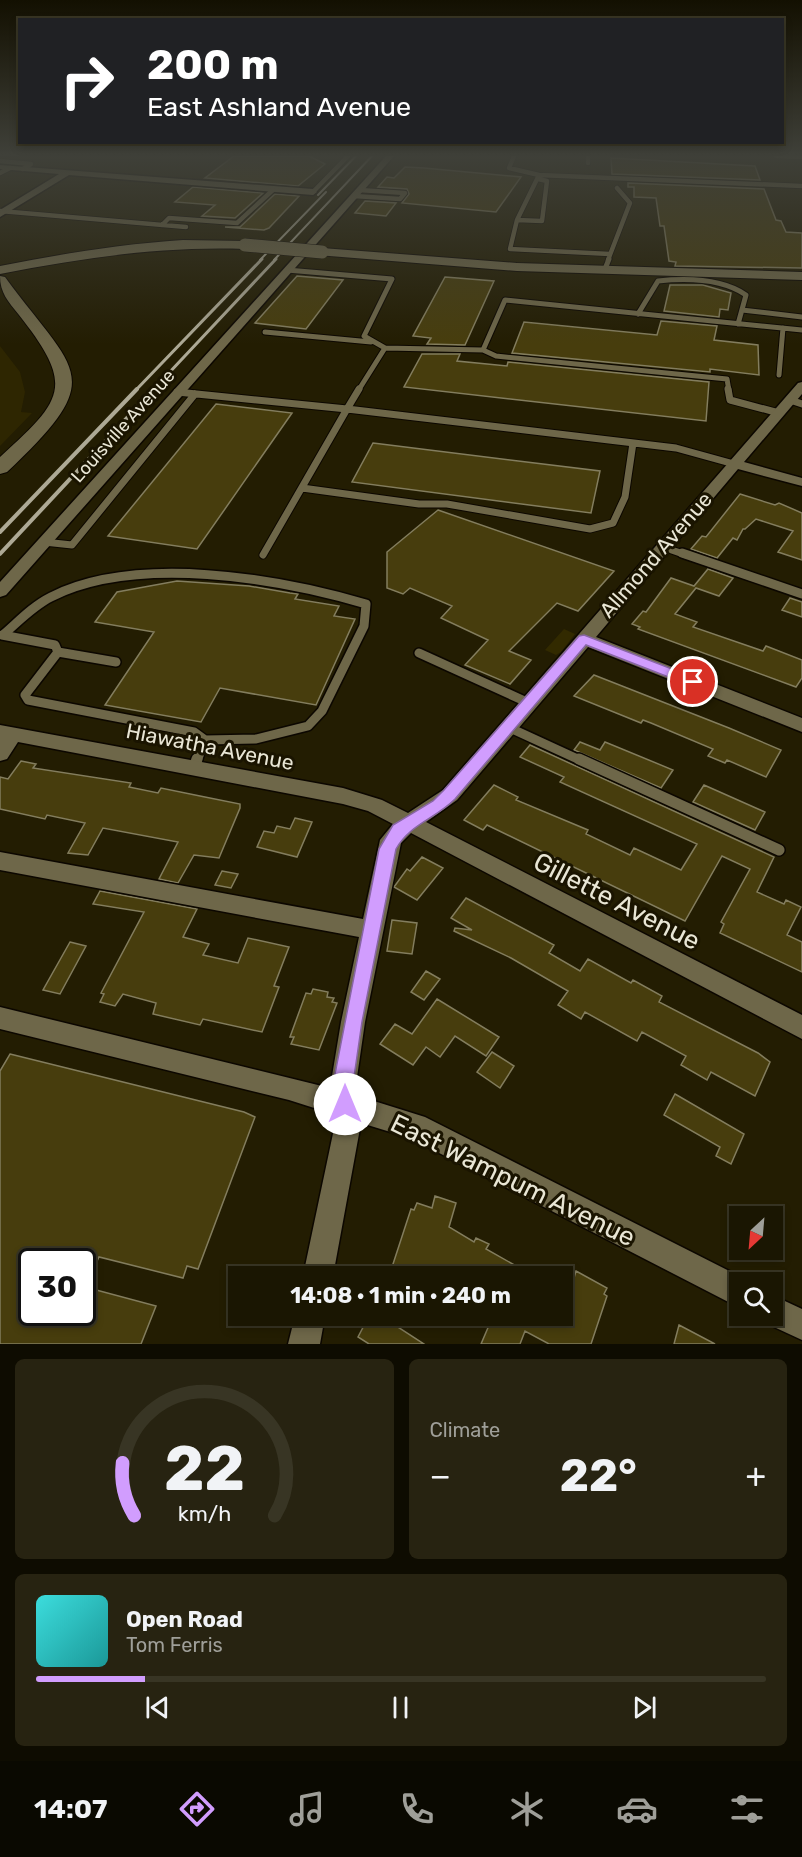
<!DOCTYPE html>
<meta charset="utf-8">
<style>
:root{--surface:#1a1602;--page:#272311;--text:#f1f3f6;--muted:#9f9f99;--line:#383524;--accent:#d19dfe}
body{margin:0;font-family:Rubik,sans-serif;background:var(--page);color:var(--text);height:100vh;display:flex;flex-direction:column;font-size:22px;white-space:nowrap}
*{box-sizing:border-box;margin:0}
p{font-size:20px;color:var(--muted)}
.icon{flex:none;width:33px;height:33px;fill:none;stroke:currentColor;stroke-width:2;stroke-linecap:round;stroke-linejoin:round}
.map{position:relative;height:1344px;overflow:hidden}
.panel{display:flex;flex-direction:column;gap:15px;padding:15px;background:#0e0c01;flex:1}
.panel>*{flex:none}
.guide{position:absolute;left:18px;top:18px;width:766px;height:126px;border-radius:0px;box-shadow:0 3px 9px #0003,0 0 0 2px var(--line);background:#202124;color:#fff;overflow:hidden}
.needle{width:39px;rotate:206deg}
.controls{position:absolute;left:729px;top:1206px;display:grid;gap:12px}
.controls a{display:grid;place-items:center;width:54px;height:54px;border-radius:0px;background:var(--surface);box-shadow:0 3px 9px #0003,0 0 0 2px var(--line);font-size:30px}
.speed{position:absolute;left:18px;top:1248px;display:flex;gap:12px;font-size:30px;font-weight:700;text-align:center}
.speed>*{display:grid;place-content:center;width:78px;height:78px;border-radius:50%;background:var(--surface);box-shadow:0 3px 9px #0003,0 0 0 2px var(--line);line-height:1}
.speed .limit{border:3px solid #111;border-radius:9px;background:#fff;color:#111}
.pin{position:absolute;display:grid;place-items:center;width:51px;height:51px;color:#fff;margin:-26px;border:3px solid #fff;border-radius:50%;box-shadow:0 2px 6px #0007}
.me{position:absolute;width:66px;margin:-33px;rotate:0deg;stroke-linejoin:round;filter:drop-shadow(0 0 4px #0008)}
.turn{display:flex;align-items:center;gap:21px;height:126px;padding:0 30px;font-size:27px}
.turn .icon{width:78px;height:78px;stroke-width:2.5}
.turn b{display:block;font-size:42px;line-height:51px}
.big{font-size:45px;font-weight:700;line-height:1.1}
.panel .widget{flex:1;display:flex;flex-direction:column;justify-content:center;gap:9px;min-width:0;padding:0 21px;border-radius:9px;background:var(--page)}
.panel .dial{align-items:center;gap:0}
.dial svg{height:156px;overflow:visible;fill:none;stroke:var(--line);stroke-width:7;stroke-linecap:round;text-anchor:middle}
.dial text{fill:var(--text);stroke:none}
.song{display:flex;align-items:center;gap:18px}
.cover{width:72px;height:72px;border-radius:9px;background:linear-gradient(135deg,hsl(180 70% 55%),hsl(180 70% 35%))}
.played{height:6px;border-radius:3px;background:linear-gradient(90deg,var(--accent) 15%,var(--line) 15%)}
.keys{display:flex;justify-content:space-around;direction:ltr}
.heat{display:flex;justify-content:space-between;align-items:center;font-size:33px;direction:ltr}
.panel .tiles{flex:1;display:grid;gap:15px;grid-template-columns:1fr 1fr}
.widget:last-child{grid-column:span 2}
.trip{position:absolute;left:228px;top:1266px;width:345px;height:60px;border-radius:0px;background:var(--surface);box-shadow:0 3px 9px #0003,0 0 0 2px var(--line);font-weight:700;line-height:60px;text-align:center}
.tabs{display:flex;height:96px;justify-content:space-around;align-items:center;background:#0a0901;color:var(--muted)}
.tabs .icon{width:42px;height:42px}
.tabs .active{color:var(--accent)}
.tabs b{font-size:27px;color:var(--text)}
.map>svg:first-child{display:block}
.built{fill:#2e2601}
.green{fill:#322a00}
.building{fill:#473d0d;stroke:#837d5e;stroke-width:1.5;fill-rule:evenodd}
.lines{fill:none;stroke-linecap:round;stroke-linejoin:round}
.lane-far4-casing{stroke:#0c0700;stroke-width:6}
.lane-far3-casing{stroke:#0c0700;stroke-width:7}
.lane-far2-casing{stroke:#0c0700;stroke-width:9}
.lane-far1-casing{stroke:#0c0700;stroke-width:12}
.lane-casing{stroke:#0c0700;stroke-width:14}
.street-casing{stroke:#0c0700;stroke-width:3}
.secondary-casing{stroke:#0c0700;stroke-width:2}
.lane-far4{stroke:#6e6749;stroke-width:4.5}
.lane-far3{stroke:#6e6749;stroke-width:5}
.lane-far2{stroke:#6e6749;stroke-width:7}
.lane-far1{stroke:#6e6749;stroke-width:9}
.lane{stroke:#6e6749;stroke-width:11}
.street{fill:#6e6749;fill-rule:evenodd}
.secondary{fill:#6e6749;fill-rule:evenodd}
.rail-far2{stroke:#ada995;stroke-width:2}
.rail-far1{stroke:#ada995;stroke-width:3}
.rail{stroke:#ada995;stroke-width:4}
.secondary-bridge-casing{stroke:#0c0700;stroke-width:14;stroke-linecap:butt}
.secondary-bridge{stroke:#6e6749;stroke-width:13}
.route{fill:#d19dfe;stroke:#8866a5;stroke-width:1.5}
.labels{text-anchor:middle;stroke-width:6;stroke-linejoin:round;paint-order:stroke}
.far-street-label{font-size:18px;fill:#e9e6d5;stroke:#1a1400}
.street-label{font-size:21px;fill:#e9e6d5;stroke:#1a1400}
.near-street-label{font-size:26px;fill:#e9e6d5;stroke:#1a1400}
</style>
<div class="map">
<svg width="802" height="1344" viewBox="0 0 802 1344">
<rect width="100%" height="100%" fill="#231d02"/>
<!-- built -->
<path class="built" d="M0,346L20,372L25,392L21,412L32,413L0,446Z"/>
<!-- green -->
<path class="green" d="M564,629L575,634L561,652L556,655L545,650Z"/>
<!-- building -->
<path class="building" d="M234,156H309L325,164L298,186L205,178Z
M611,158L755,166L760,180L612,174Z
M405,167L424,168L521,177L496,212L402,203L409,194L407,189L378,187L387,177L394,178Z
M628,183L764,189L776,220L781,221L786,232L802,233V268L675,266L676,262L669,261L664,226H660L656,198L634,197V187H628Z
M193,187L263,193L235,218L202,216L215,205L175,202Z
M275,194L299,196L269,228L264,230L225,227H240Z
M365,201L396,203L386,216L355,213Z
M297,276L343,280L306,329L255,323Z
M445,277L494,281L465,345L427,344L431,338L413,336Z
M670,285H703L731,293L728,310L720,309L719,317L664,311Z
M661,321L717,326L714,340L758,345L759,375L710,369V372L512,353L524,322L657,335Z
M422,354H460L457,361L507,366L508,362L709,382L706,421L404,387Z
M216,404L292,413L197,549L108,536Z
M373,443L600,471L591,513L352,482Z
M740,494L775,505L779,503L802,513V560L778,552L793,531L756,519L745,529H743L737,540L733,538L717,558L691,549L702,536L706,537Z
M438,510L614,571L578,611L557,603L509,651L531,660L510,684L465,665L488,640L441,618L452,606L410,588L403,594L387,588V552Z
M708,569L733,578L719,596L696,588L675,614L697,622L693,627L763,651L766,646L802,660V678L796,687L638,629L640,627L632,624L643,611L646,612L671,578L694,586Z
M177,581L249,586L290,593L298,594L295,599L339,606L334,616L355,619L316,705L220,688L201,722L105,705L154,632L95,622L117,592Z
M790,598L802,602V617L782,610Z
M594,675L729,728L781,750L766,777L727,760L725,763L708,756L713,749L651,723L643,720L641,723L574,696Z
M580,742L600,750L605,742L673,770L661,788L574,750Z
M530,745L774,857L757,892L784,904L786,900L801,907L787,935L802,942V972L720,933L724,924L721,922L750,869L722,856L685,921L487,825L483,830L464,820L494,785L518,797L516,800L588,830L586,834L630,855L634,848L681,870L697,844L560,782L564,777L520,757Z
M21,761L36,764L33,768L131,783L129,787L158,793L161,788L200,796L240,804V808L219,858L194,855L178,883L159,879L178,842L103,828L88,855L68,853L85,823L47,815L45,819L0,809V777L8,779Z
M704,785L765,812L755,830L693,802Z
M295,818L312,822L297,857L257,847L264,831L274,833L277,826L290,829Z
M422,857L443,868L417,900L394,887L407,869L410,871Z
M222,871L238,874L231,888L215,885Z
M100,891L197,909L183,937L209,944L203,955L238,963L248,938L289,947L274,986L279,987L262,1032L203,1019L200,1025L153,1014L156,1003L123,994L115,1006L100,1002L104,994L101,993L144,912L93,904Z
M466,898L554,945L549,953L580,971L588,959L631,983L633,980L662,996L659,1002L758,1053L770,1062L755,1096L711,1072L707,1080L681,1065L686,1056L642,1032L637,1041L585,1012L581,1019L558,1005L568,991L511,958L454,931L455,928L472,930L451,918Z
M392,920L417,923L412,954L387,951Z
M70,942L86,946L60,994L43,990Z
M426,971L440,979L424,1000L411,992Z
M313,989L328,992L327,997L334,998L332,1002L337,1003L319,1050L291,1044L294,1037H290L306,993L311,994Z
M437,999L499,1037L486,1056L455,1036L440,1057L426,1047L413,1065L380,1044L395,1024L412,1034Z
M492,1052L514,1066L500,1088L477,1072Z
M10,1054L244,1112L255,1117L198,1269L187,1266L183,1278L99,1257L85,1287L156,1306L141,1344H0V1071ZM32,1262H82V1312H32Z
M675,1094L744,1134L731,1164L716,1156L720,1147L664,1115Z
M435,1196L456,1203L449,1227L474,1242L476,1238L489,1244L486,1249L534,1276H427L393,1264L411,1209L414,1210L417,1203L432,1208Z
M576,1271L607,1288L604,1294L607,1296L591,1344H549L525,1331L520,1344H481L493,1316H562V1300L572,1276L574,1278Z
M369,1316H381L424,1344H369L358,1337Z
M679,1325L715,1344H674Z"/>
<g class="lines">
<!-- lane-far4 casing -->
<g class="lane-far4-casing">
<path id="lane-far4" d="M514,156L509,168L539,175L802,186
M588,156V163
M776,156L802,157
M0,161L31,164L23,169
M0,173L10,168
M539,175L517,220L510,249L610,254
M313,192L348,156
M354,196L400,199L405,193L359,190
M0,211L186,227
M517,220L542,221L547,181L538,179
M162,225L169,218L237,223L274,189
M608,260L630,203L617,188"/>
</g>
<!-- lane-far3 casing -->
<g class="lane-far3-casing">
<path id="lane-far3" d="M605,269L609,259
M287,270L392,279L364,336L385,348
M742,310L802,317
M638,314L658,281C687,278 721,278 746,295L738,324
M265,332L371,342
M779,375L783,328
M358,391L385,348L483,350
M729,391L727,379L496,356L483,350L505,300L802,330"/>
</g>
<!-- lane-far2 casing -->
<g class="lane-far2-casing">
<path id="lane-far2" d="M359,389L347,409L676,448L734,464
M728,389L730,400L779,413
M177,392L347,409L263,555
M790,400L802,404
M302,488L419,504H447L590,529L613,523L625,497L633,443
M44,542L72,545L195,394
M663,547L686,555"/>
</g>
<!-- lane-far1 casing -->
<g class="lane-far1-casing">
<path id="lane-far1" d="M682,553L802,594
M4,634C19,621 33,606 51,597C136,554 278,578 366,604L364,626L322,711L308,726L256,739L205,740
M2,635L55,645L58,652L25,695L28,700L194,732L205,740L197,761
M58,652L116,662
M419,653L529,703
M508,727L582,761"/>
</g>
<!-- lane casing -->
<g class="lane-casing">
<path id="lane" d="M579,759L779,850
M194,768L197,759"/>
</g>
<!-- street casing -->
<g class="street-casing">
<path id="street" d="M386,156H394L6,595L0,597V582Z
M0,165L313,189L317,192L313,195L69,175L0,217V210L59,174L0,169Z
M802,382V394L744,462L802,478V486L738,469L596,637L802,718V732L588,647L457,800L426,822L802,1015V1039L411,833L401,843L365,1022L356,1084L358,1096L425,1117L751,1282H740V1308L410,1138L361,1123L333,1276H303L335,1124L333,1114L289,1100L0,1029V1007L330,1088L341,1022L359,937L0,870V852L363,919L380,840L393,824L368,811L343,804L18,742L7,759L0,761V725L343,788L382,800L408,813L443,790L798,383Z
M772,1295L802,1309V1340L761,1321L759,1316H772Z
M295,1316H325L320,1344H288Z"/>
</g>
<!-- secondary casing -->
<g class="secondary-casing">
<path id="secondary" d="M183,240L245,241L252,245L245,249C162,246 82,258 0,274V266C61,254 121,244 183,240Z
M322,248L517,263L802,272V280L517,271L317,255L315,252Z
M0,276L5,277C76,374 110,375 7,472L0,474V457C64,399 75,386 19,315C8,301 0,293 0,276Z"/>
</g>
<!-- lane-far4 -->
<use href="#lane-far4" class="lane-far4"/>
<!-- lane-far3 -->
<use href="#lane-far3" class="lane-far3"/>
<!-- lane-far2 -->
<use href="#lane-far2" class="lane-far2"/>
<!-- lane-far1 -->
<use href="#lane-far1" class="lane-far1"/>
<!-- lane -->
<use href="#lane" class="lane"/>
<!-- street -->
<use href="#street" class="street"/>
<!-- secondary -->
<use href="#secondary" class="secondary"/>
<!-- rail-far2 -->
<path class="rail-far2" d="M318,195L356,156
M260,260L326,192
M274,260L372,156"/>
<!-- rail-far1 -->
<path class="rail-far1" d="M135,391L262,259
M152,391L276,259"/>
<!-- rail -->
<path class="rail" d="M0,532L137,389
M0,554L154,389"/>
<!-- secondary-bridge casing -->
<g class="secondary-bridge-casing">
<path id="secondary-bridge" d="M245,245L322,252"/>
</g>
<!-- secondary-bridge -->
<use href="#secondary-bridge" class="secondary-bridge"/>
</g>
<!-- sky -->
<linearGradient id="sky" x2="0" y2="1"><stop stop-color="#131001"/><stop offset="0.45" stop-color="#3f4039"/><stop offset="1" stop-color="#3f4039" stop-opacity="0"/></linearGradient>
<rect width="802" height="344" fill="url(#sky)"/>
<!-- route -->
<path class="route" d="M584,635L698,679L700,682L698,685H689L586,645L455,799C435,819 410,824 396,849L362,1022L353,1084L355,1104L352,1110L345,1113L338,1110L333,1084L379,849L393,825L433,801L444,790L579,636Z"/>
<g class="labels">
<!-- far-street labels -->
<g class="far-street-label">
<text transform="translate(123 426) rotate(-48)" y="6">Louisville Avenue</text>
</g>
<!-- street labels -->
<g class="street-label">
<text transform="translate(656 555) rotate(-49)" y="7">Allmond Avenue</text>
<text transform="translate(210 747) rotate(11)" y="7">Hiawatha Avenue</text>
</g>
<!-- near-street labels -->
<g class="near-street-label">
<text transform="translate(617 901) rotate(27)" y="9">Gillette Avenue</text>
<text transform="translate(513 1180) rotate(26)" y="9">East Wampum Avenue</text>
</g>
</g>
</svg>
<div class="controls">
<a><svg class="needle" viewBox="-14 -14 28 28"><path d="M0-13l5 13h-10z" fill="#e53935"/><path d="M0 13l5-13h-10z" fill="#9f9f99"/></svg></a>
<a><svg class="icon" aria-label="search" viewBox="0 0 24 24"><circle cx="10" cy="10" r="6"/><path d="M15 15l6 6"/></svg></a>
</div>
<div class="speed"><div class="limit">30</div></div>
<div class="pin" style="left:693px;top:682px;background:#d93025"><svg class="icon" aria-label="arrive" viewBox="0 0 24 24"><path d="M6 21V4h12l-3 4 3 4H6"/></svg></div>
<svg class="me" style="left:345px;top:1104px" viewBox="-20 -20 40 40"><circle r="19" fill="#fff"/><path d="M0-13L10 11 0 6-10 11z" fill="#d19dfe"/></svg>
<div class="trip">14:08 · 1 min · 240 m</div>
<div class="guide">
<div class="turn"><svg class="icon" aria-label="right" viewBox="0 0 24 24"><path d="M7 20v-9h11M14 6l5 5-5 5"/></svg><div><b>200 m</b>East Ashland Avenue</div></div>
</div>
</div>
<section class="panel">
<div class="tiles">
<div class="widget dial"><svg viewBox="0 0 100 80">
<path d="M14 69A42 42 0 1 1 86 69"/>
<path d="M14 69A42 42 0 0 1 8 42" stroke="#d19dfe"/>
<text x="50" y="56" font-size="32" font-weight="700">22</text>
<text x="50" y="72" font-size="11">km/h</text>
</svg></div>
<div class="widget"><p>Climate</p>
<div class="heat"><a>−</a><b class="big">22°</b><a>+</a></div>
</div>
<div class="widget">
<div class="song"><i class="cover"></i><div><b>Open Road</b><p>Tom Ferris</p></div></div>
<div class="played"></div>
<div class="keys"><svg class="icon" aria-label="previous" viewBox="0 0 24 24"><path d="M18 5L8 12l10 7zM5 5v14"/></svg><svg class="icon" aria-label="pause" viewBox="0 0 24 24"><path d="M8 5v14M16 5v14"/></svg><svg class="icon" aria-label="next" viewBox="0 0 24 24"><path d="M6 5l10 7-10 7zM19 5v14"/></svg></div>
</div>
</div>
</section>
<nav class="tabs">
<b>14:07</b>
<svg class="icon active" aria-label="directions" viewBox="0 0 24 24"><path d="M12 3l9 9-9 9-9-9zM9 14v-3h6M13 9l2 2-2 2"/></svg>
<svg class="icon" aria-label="music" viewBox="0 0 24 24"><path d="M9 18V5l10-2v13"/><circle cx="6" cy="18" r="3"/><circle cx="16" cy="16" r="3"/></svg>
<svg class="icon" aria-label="phone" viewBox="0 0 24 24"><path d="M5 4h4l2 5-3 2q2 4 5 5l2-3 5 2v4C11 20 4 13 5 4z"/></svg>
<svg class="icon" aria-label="climate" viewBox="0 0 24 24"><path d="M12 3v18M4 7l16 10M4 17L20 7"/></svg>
<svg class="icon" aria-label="car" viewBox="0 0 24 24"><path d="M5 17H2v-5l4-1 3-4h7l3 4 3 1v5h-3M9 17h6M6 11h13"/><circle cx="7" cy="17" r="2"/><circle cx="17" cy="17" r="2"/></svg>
<svg class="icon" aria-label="filters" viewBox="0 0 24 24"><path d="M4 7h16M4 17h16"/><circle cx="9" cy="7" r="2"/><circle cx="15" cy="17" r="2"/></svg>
</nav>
